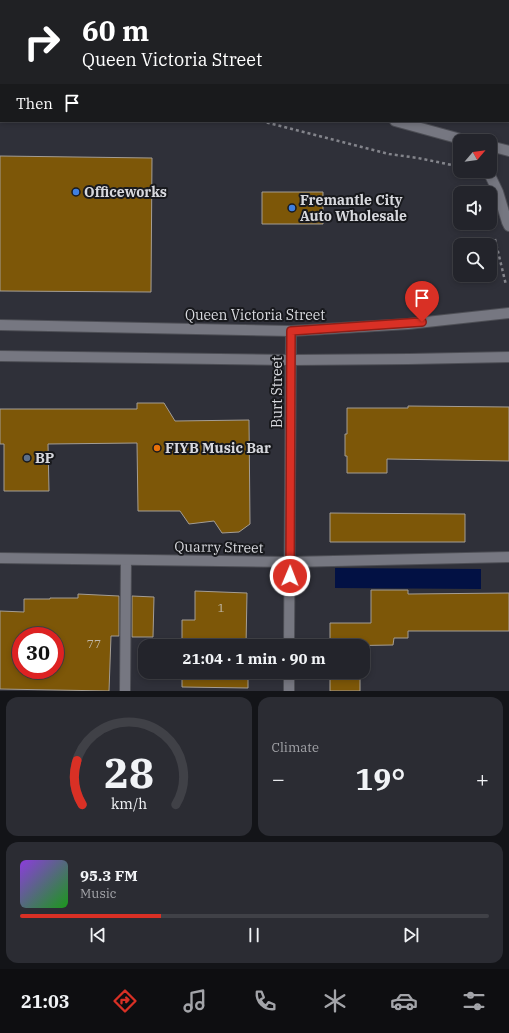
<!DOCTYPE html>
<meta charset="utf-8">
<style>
:root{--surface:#23242b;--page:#2b2c33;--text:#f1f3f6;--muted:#a3a4a9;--line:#404147;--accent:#d93025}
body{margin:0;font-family:"IBM Plex Serif",serif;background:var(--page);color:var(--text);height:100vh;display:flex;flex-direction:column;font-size:15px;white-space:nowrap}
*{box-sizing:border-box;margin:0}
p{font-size:13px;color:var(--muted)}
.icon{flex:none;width:22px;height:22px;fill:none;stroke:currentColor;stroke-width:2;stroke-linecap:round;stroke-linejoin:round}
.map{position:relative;height:691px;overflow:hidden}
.side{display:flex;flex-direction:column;gap:6px;padding:6px;background:#131418;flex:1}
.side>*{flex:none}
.guide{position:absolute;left:0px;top:0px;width:509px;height:122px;box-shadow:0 2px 6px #0003,0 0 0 1px var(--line);background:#202124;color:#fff;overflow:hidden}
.needle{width:26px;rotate:61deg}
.buttons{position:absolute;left:453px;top:134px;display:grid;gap:8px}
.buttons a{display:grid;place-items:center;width:44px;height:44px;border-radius:8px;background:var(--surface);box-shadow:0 2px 6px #0003,0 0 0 1px var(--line);font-size:20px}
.speed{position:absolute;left:12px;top:627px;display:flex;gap:8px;font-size:20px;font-weight:700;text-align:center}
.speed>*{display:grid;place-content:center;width:52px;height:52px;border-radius:50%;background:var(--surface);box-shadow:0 2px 6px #0003,0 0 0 1px var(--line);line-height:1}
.speed .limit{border:6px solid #d22;background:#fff;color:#111}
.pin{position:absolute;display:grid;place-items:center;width:34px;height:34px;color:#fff;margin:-41px -17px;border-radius:50% 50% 50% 0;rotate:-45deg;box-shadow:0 0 4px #0007}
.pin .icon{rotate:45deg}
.me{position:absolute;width:44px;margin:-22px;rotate:1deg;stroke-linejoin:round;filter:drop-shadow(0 0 3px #0008)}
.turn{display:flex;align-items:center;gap:14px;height:84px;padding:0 16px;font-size:18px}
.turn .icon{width:52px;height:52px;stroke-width:2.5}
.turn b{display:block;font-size:28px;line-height:34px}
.then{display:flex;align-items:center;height:38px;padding:0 16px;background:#0003;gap:8px;font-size:15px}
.big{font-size:30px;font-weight:800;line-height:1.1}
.side .card{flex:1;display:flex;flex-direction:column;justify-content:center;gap:6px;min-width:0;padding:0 14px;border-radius:12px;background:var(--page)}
.side .dial{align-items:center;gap:0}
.dial svg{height:104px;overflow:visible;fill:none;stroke:var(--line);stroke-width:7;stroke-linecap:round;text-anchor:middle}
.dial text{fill:var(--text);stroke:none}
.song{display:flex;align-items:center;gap:12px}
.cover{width:48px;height:48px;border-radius:6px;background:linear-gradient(135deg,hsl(270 70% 55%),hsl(120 70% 35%))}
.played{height:4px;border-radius:2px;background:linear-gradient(90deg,var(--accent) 30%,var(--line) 30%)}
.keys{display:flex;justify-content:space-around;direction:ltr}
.heat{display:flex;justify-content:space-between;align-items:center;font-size:22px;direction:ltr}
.side .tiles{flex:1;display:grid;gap:6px;grid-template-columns:1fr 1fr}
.card:last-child{grid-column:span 2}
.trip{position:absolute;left:138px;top:639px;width:232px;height:40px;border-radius:12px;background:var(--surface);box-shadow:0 2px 6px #0003,0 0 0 1px var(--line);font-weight:800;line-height:40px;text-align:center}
.menu{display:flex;height:64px;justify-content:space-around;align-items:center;background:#0e0e11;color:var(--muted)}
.menu .icon{width:28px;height:28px}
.menu .selected{color:var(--accent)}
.menu b{font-size:18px;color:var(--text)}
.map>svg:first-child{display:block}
.water{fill:#021144}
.building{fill:#7d5708;stroke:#a49d94;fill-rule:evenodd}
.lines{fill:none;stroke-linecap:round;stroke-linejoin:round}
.service-casing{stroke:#4d4e55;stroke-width:12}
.minor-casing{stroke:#4d4e55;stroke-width:12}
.tertiary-casing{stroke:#4d4e55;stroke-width:12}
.secondary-casing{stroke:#4d4e55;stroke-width:12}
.path{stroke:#83848b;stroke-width:2.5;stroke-dasharray:3 3;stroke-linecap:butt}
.service{stroke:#767781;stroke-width:10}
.minor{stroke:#767781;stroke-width:10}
.tertiary{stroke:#767781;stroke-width:10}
.secondary{stroke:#767781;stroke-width:10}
.rail-casing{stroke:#7c7d84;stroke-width:4.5}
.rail{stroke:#18191d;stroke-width:3;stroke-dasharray:9;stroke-linecap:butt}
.route-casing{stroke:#8d1f18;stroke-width:10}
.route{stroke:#d93025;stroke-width:7}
.shop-dot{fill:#3f7fe0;stroke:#18191d;stroke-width:1.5}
.food-dot{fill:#e8710a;stroke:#18191d;stroke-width:1.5}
.service-dot{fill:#5c6f8a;stroke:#18191d;stroke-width:1.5}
.labels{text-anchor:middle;stroke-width:4;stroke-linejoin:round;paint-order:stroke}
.number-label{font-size:12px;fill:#c1b8a8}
.poi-label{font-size:14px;font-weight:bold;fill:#d8d9de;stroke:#18191d;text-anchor:start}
.street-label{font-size:14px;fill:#d8d9de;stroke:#18191d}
</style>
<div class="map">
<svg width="509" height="691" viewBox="0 0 509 691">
<rect width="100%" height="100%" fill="#2f3039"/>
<!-- water -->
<path class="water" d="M335,568L481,569V589L335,588Z"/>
<!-- building -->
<path class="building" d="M0,156L152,158L151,292L0,291Z
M262,192H323V224H262Z
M137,403H164L175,421L249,420L250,524L239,532L222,533L214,521L189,524L180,511H138L137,443L48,444L49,491H4V444H0V409H137Z
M408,406L509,407V461L387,459V473H347V456H345V434H347V408H408Z
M330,513L465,514V542H330Z
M371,590H408V594L509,593V631H408V638H394L393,645L330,646V623H371Z
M195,591L247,593L246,646H248H182V620H195Z
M78,594L119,596V636H111L109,691L0,689V611L24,612V599H50V598H78ZM21,636H55V670H21Z
M132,596L154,597L153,637H132Z
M182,672H248V688L182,687Z
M330,672H360V691H330Z"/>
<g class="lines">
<!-- service casing -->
<g class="service-casing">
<path id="service" d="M290,562L509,557
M125,691L126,560"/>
</g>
<!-- minor casing -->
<g class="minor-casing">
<path id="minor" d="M0,558L290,562
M289,646L291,331
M289,691V672"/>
</g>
<!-- tertiary casing -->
<g class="tertiary-casing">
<path id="tertiary" d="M0,10L1,11
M395,121L468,141
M490,146L509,151"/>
</g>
<!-- secondary casing -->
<g class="secondary-casing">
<path id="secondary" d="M488,171L498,192L507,222L509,226
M0,325L291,331L408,324L509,313
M0,356L291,360L409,359L509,357"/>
</g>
<!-- path -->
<path class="path" d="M48,0L52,1
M508,115H509
M261,121L389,154L418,158L452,165L460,170
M462,171L471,177
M495,239L506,285"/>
<!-- service -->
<use href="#service" class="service"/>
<!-- minor -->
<use href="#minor" class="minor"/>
<!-- tertiary -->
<use href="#tertiary" class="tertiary"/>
<!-- secondary -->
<use href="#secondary" class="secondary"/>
<!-- rail casing -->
<g class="rail-casing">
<path id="rail" d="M218,0L221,1
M278,0L282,1
M326,0L329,1
M508,61L509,62
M508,79H509"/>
</g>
<!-- rail -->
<use href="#rail" class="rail"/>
</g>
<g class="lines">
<!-- route casing -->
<g class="route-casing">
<path id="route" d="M290,576L291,331L422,322"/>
</g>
<!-- route -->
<use href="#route" class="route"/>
</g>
<!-- markers -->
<g class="shop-dot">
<circle cx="76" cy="192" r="4"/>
<circle cx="292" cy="208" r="4"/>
</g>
<circle class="food-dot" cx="157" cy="448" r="4"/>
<circle class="service-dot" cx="27" cy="458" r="4"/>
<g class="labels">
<!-- number labels -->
<g class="number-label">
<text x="221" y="612">1</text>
<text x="94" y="648">77</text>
</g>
<!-- poi labels -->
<g class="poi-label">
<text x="84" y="197">Officeworks</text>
<text x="300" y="205">Fremantle City<tspan x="300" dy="16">Auto Wholesale</tspan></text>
<text x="165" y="453">FIYB Music Bar</text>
<text x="35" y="463">BP</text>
</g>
<!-- street labels -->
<g class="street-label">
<text x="255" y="320">Queen Victoria Street</text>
<text transform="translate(277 392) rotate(-90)" y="5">Burt Street</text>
<text transform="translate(219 547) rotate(1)" y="5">Quarry Street</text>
</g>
</g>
</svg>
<div class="buttons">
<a><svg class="needle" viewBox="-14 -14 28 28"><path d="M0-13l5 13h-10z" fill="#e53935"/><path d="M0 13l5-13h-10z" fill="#a3a4a9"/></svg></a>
<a><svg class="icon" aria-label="sound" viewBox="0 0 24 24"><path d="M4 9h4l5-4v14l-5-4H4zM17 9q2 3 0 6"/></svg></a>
<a><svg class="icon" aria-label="search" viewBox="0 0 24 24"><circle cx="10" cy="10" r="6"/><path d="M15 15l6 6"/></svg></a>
</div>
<div class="speed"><div class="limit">30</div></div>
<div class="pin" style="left:422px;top:322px;background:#d93025"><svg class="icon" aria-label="arrive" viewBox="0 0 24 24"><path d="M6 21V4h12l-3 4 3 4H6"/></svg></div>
<svg class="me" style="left:290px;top:576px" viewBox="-20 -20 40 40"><circle r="17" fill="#d93025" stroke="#fff" stroke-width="3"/><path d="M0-11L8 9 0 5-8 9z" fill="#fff"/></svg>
<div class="trip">21:04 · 1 min · 90 m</div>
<div class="guide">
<div class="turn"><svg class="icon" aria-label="right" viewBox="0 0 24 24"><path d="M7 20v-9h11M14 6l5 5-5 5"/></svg><div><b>60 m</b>Queen Victoria Street</div></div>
<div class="then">Then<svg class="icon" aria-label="arrive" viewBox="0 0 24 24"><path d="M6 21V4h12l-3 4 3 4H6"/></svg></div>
</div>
</div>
<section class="side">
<div class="tiles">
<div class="card dial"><svg viewBox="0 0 100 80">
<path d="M14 69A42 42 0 1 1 86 69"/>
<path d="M14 69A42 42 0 0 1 10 35" stroke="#d93025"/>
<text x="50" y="56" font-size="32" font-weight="700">28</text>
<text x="50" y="72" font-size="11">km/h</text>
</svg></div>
<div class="card"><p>Climate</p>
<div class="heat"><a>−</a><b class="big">19°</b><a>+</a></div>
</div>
<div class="card">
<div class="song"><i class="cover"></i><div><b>95.3 FM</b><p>Music</p></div></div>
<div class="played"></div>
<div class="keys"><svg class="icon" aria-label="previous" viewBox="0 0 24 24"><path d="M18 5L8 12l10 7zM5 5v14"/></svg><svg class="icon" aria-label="pause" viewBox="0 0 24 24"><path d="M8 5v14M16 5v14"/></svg><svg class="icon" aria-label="next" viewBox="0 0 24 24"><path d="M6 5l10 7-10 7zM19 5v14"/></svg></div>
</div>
</div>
</section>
<nav class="menu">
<b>21:03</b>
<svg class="icon selected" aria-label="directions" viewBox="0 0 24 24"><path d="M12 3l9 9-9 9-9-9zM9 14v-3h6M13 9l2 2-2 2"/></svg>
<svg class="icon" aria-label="music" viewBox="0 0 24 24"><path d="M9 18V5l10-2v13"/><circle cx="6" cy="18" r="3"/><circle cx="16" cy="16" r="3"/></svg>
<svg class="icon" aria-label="phone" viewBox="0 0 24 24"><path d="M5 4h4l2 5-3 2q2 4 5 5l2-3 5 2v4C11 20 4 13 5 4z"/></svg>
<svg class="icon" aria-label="climate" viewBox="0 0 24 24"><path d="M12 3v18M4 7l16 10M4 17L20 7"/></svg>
<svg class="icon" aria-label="car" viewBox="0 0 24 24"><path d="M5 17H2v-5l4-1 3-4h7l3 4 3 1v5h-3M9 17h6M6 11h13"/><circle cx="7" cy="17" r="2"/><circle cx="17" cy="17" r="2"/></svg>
<svg class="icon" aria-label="filters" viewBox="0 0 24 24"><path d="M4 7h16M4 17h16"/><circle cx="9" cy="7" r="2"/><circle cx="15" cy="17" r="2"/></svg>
</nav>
